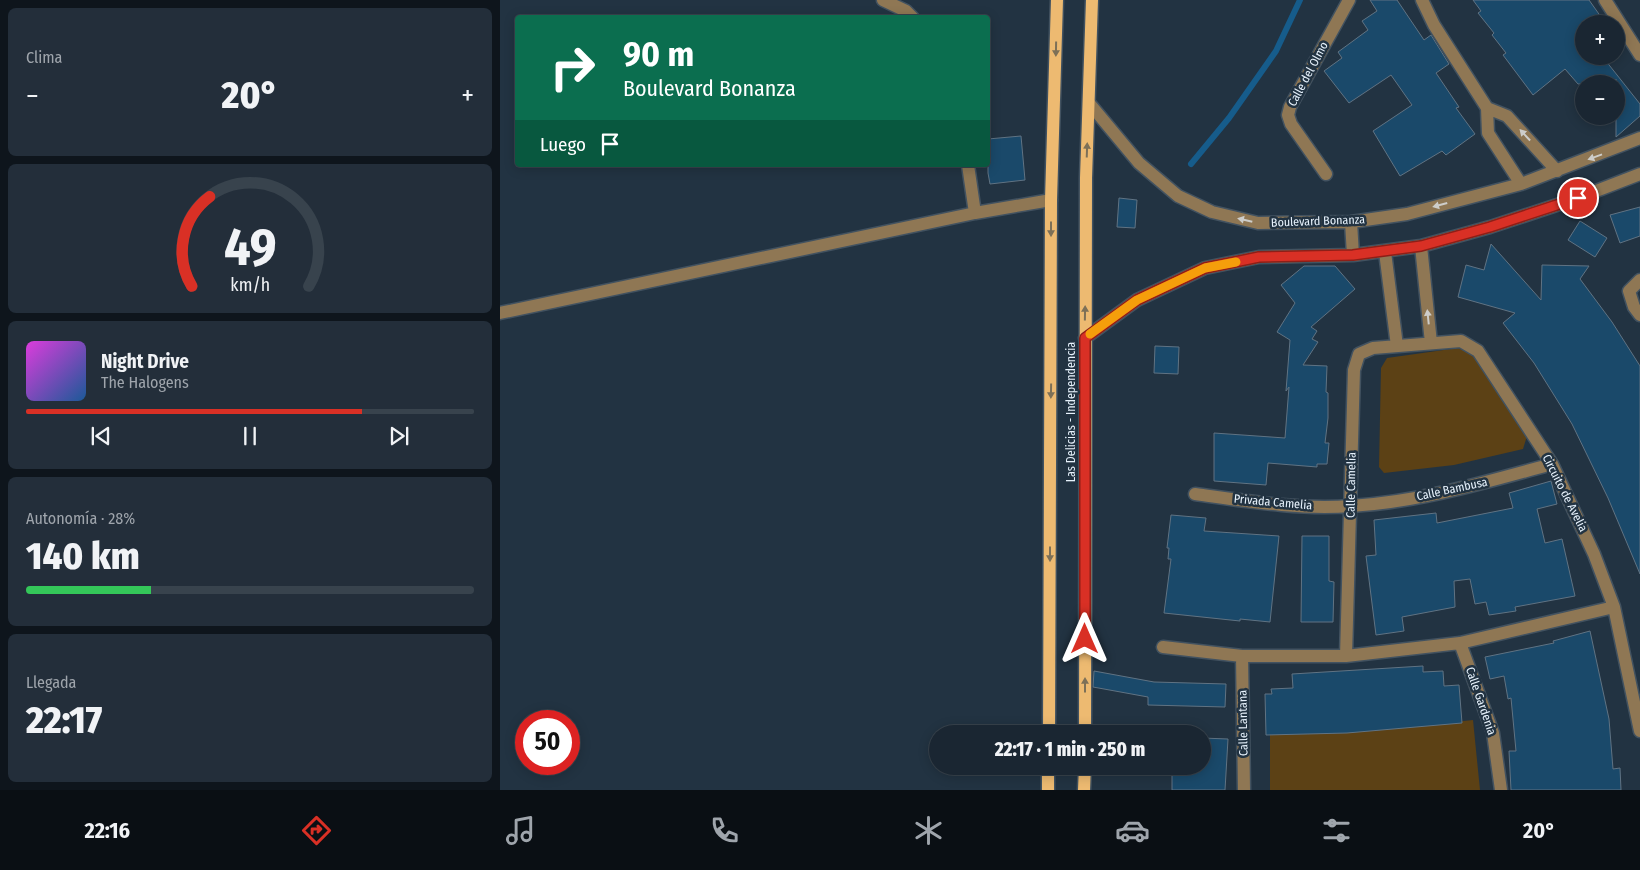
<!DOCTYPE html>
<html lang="es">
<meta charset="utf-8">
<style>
:root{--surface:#1a2632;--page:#232e3a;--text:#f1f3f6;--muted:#9fa5ac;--line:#38434d;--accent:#d93025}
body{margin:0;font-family:"Fira Sans Condensed",sans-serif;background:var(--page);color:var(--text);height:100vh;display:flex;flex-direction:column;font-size:19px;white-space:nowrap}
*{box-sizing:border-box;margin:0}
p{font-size:16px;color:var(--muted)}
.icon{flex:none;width:28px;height:28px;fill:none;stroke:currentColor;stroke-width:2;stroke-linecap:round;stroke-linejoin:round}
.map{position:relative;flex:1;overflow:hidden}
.drawer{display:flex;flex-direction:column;gap:8px;padding:8px;background:#0e151c;width:500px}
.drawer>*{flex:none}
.top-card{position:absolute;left:15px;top:15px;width:475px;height:152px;border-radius:5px;box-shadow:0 2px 12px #0003,0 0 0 1px var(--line);background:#0b6e4f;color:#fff;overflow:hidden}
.tools{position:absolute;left:1075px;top:15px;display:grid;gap:10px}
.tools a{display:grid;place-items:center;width:50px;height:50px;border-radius:50%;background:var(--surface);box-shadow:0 2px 12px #0003,0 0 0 1px var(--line);font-size:25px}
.speed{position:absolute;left:15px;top:710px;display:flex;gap:10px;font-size:25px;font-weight:700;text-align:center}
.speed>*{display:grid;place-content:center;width:65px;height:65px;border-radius:50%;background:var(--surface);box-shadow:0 2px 12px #0003,0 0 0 1px var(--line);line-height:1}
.speed .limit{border:8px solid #d22;background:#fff;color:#111}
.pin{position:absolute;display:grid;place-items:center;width:42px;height:42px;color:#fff;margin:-21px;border:2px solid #fff;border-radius:50%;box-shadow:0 1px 5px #0007}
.me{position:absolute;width:55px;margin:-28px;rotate:0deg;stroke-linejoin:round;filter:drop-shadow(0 0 4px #0008)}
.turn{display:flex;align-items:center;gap:18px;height:105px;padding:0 25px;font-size:22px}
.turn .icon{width:65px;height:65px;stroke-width:2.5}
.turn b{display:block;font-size:35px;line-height:42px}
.then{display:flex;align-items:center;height:48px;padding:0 25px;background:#0003;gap:10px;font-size:19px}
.big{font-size:38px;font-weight:800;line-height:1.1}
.drawer .widget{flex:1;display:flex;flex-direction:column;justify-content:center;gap:8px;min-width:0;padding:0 18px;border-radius:8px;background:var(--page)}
.drawer .dial{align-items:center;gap:0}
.dial svg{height:130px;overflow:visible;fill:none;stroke:var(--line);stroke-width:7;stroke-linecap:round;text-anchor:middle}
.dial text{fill:var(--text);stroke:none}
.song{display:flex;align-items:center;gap:15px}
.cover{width:60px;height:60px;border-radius:8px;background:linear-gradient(135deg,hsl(300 70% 55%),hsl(210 70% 35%))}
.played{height:5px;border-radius:2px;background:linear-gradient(90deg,var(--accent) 75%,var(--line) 75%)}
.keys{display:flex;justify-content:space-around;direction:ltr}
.heat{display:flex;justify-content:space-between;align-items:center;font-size:28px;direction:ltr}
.charge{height:8px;border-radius:4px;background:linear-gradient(90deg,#34c759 28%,var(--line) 0)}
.trip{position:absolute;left:429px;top:725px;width:282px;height:50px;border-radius:25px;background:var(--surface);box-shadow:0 2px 12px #0003,0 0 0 1px var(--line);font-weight:800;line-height:50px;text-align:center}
.tab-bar{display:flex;height:80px;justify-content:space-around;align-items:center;background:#0a0f14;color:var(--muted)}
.tab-bar .icon{width:35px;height:35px}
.tab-bar .current{color:var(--accent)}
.tab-bar b{font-size:22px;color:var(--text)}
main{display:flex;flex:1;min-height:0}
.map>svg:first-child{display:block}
.green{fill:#5c4115}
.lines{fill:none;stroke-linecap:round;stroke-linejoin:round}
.stream{stroke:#165c8b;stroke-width:6}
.building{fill:#1a496a;stroke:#607383}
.minor-casing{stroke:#425260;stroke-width:15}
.major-casing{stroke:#425260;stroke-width:15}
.minor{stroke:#8f7754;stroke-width:12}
.major{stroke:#edba71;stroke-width:12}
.oneway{fill:#7d7057}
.oneway2{fill:#cdcdca}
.route-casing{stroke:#8d1f18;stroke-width:12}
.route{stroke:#d93025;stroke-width:9}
.slow{stroke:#f59e0b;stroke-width:9}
.labels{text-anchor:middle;stroke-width:5;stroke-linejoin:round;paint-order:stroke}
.street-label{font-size:12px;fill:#e7f2fc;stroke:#223342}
</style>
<main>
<section class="drawer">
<div class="widget"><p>Clima</p>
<div class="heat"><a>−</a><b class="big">20°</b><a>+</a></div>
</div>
<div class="widget dial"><svg viewBox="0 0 100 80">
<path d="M14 69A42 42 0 1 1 86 69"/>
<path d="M14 69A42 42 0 0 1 25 14" stroke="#d93025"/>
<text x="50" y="56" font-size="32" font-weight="700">49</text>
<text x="50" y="72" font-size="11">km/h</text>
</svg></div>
<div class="widget">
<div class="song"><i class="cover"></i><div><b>Night Drive</b><p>The Halogens</p></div></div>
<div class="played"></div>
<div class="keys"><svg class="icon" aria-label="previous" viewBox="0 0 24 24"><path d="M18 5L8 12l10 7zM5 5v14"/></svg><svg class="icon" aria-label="pause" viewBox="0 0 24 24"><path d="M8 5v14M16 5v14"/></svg><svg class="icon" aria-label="next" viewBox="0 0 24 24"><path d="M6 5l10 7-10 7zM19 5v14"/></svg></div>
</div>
<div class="widget"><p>Autonomía · 28%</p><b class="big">140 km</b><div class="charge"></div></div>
<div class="widget"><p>Llegada</p><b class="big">22:17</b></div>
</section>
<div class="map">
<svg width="1140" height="790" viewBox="0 0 1140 790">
<rect width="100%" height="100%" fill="#223342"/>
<!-- green -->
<path class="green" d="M958,348L973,354L1027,436L1023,449L954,465L884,473L879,467L881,368L887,358Z
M973,720L980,790H770V733L880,730Z"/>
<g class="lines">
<!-- stream -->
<path class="stream" d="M691,164L729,118L776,51L800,0"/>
</g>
<!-- building -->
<path class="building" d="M870,0H897L924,40L931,35L949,64L936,73L959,107L956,108L975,134L946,155L942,151L900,176L873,131L912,105L891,75L849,103L824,71L842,58L838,52L868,30L862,21L877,11Z
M973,0H1089L1106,24H1084V56H1102L1140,104V116L1116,137V79L1111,84H1078L1065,69L1033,95L1003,55L1006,53L992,35L994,33L978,13L981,11Z
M521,136L525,180L490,184L488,173V139Z
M619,198L637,200L635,228L617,227Z
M1140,207V236L1120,243L1110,215Z
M1080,221L1107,238L1095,257L1068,240Z
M991,244L1041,300L1042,265L1089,266L1080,279L1112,322L1140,366V574L1108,498L1072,424L1034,363L1003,323L1015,313L958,297L966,265L984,270Z
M804,266H835L855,289L811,327L817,331L812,339L818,342L803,365L827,366L826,392L828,393V418L825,443H829L827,464H817V467L768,463L766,485L714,481V433L785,438L789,387L786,391L790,340L777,332L795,303L781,285Z
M655,346L679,347L678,374L654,373Z
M1051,481L1057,504L1037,509L1045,543L1062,539L1075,596L1015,607L1016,611L989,615L986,602L975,604L970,579L954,581L955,607L902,617L904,631L876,635L866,556L876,555L874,520L936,513L937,523L1013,508L1009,493Z
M671,515L706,518L704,531L779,536L770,622L740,619V621L664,613L671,559H668L669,548H667Z
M802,536H829V581L834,582L833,622H801Z
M1090,631L1109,719L1113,769L1120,768L1121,790H1011L1009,751H1016L1011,698L1008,699L1004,676L990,679L985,657L1054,643L1053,641Z
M923,666V672L943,671L944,686L959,685L962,723L847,733L766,735L765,694H772L771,689L793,688L792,674Z
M594,671L654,682L726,684L725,707L648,705V697L593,687Z
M702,738L728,739L725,790H672V766H702Z"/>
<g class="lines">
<!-- minor casing -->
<g class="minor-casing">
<path id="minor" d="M383,0L406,11L413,18
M922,0L934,25L987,108L988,133L1021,184
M1105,0L1140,55
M589,103L639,163L678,196L712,212L758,223L851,222L907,214L1021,184L1140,138
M987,108L1007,116L1057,171
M468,165L475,213
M826,174L791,124L788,115L790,107L849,0
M851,222L853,255
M921,246L931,343
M885,252L897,346
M1140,280L1129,291L1134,307L1140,315
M0,313L475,213L551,200
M585,338L637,300L705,268L759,257L853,255L921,246L990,227L1078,198L1140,174
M695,494C746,501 799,510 851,506C920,502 986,482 1052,464
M960,643L993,733L1001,790
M663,647L742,656H846L960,643L1114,607
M742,656L744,790
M846,656L854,370L859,354L873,348L961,341L978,351L1052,464L1094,554L1114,607L1140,731"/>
</g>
<!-- major casing -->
<g class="major-casing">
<path id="major" d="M549,734L551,200L557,0
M585,734L586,178L592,0
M548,790V766
M584,790L585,766"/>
</g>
<!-- minor -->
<use href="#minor" class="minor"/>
<!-- major -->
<use href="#major" class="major"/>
</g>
<!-- one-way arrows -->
<defs><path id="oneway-solid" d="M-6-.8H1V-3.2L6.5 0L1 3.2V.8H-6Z" transform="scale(1.25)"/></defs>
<g class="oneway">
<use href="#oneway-solid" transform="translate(556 49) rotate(91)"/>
<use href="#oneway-solid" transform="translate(587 150) rotate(-88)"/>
<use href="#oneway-solid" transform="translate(551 229) rotate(90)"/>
<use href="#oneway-solid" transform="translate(585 313) rotate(-89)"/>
<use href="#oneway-solid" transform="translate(551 391) rotate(91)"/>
<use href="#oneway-solid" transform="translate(550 554) rotate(90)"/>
<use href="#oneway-solid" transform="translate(585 685) rotate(-90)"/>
</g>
<g class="oneway2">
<use href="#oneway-solid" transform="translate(1025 135) rotate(-133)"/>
<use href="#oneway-solid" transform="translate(1095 157) rotate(160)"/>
<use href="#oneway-solid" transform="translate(940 205) rotate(165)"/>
<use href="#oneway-solid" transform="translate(745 220) rotate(-167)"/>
<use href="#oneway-solid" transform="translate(928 317) rotate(-96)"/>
</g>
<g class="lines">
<!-- route casing -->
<g class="route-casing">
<path id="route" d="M585,639V338L637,300L705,268L759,257L853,255L921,246L990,227L1078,198"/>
</g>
<!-- route -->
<use href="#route" class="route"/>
<!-- slow -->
<path class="slow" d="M590,334L637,300L705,268L736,262"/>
</g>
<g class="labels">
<!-- street labels -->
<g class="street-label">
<text transform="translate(808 74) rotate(-62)" y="4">Calle del Olmo</text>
<text transform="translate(818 221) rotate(-2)" y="4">Boulevard Bonanza</text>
<text transform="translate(571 412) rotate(-90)" y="4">Las Delicias - Independencia</text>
<text transform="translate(851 485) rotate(-89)" y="4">Calle Camelia</text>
<text transform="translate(952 489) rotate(-12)" y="4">Calle Bambusa</text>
<text transform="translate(1065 493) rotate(63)" y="4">Circuito de Avelia</text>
<text transform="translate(773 502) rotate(5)" y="4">Privada Camelia</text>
<text transform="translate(981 701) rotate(71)" y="4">Calle Gardenia</text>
<text transform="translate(743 723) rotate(-91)" y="4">Calle Lantana</text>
</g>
</g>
</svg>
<div class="tools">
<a>+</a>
<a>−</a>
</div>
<div class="speed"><div class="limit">50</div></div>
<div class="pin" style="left:1078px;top:198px;background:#d93025"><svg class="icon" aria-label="arrive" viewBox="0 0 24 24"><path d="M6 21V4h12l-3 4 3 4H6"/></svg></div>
<svg class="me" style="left:585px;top:639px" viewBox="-20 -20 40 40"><path d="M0-17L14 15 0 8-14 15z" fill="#d93025" stroke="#fff" stroke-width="4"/></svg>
<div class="trip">22:17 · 1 min · 250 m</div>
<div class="top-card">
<div class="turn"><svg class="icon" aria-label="right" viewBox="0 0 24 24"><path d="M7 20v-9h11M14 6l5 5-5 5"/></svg><div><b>90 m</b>Boulevard Bonanza</div></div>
<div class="then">Luego<svg class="icon" aria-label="arrive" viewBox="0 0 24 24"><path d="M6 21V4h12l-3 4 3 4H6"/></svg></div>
</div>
</div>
</main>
<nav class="tab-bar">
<b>22:16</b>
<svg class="icon current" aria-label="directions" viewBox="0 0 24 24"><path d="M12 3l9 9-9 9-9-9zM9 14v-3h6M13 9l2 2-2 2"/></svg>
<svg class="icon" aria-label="music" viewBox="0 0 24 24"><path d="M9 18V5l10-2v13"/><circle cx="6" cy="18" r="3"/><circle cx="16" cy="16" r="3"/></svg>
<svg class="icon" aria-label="phone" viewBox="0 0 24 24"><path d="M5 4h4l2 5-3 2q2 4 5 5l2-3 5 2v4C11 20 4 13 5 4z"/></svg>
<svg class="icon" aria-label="climate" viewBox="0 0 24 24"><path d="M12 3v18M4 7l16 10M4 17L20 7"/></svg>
<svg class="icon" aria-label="car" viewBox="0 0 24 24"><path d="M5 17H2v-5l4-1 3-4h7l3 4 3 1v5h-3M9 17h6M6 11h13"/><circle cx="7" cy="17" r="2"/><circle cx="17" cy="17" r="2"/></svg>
<svg class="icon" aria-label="filters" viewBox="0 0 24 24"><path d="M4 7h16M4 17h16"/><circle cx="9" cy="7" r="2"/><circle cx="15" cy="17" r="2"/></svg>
<b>20°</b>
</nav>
